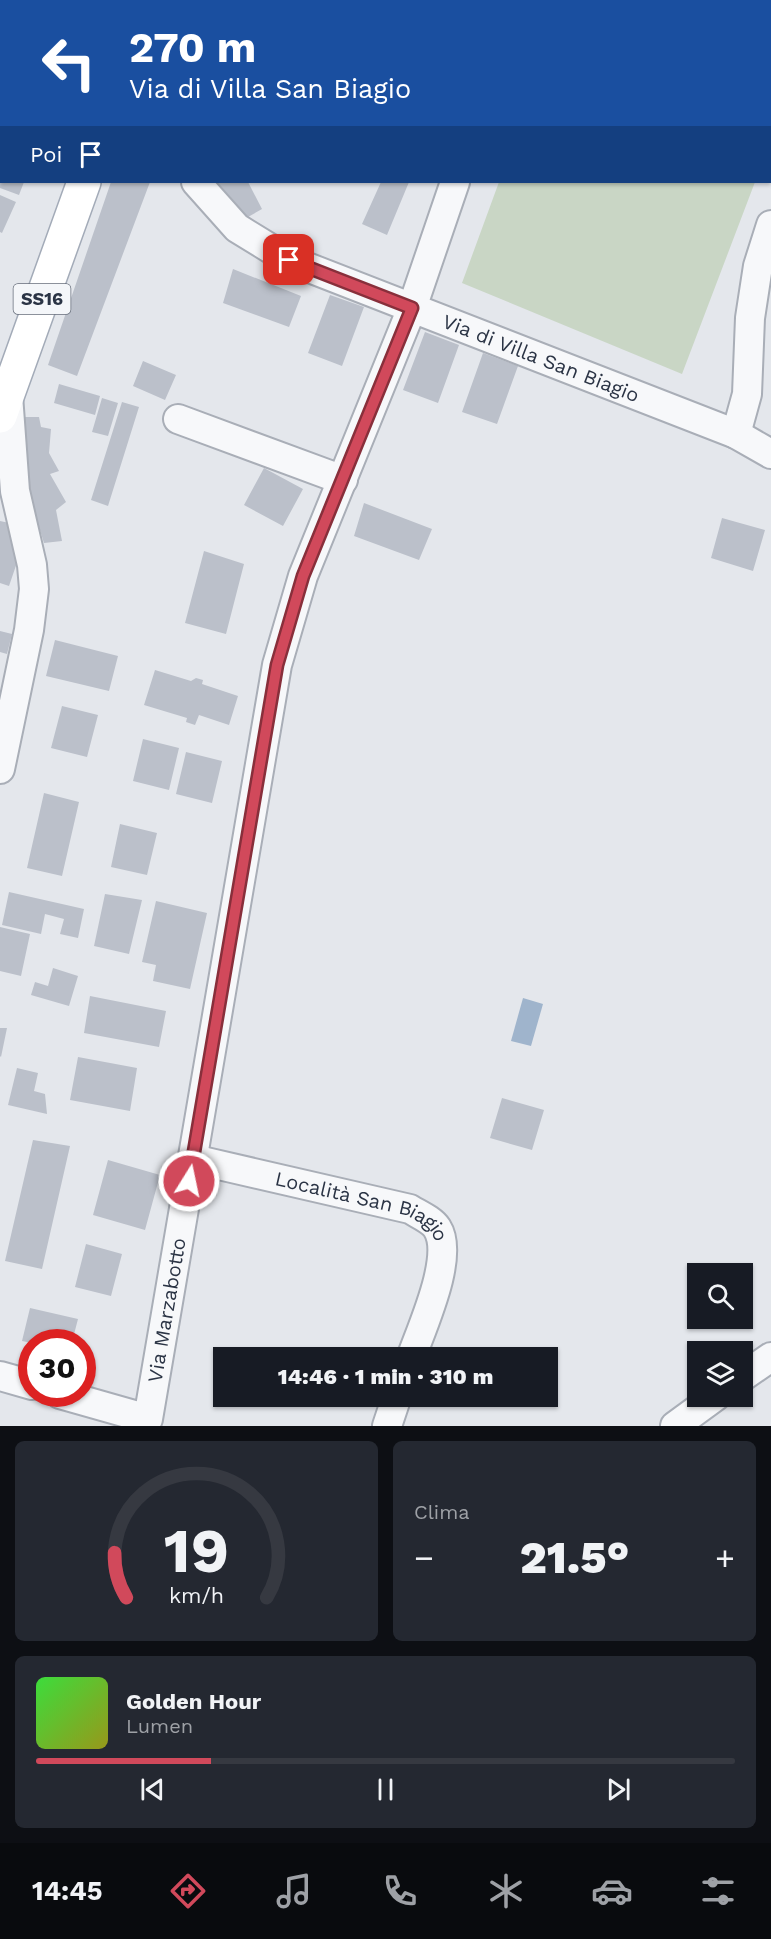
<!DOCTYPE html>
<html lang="it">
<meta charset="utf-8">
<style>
:root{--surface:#171b24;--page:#242831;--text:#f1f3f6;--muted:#9ea1a6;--line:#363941;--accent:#d1495b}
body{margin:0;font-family:"Work Sans",sans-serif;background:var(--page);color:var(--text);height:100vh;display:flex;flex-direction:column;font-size:22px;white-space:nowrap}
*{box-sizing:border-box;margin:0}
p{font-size:20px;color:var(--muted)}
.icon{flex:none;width:33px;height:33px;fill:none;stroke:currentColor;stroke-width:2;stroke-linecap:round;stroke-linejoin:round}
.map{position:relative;height:1426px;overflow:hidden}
.details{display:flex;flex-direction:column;gap:15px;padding:15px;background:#0d0f14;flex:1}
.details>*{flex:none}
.banner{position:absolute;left:0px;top:0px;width:771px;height:183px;box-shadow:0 2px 4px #0004;background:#1a4fa0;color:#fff;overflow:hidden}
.fabs{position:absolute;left:687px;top:1263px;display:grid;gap:12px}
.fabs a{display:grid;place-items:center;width:66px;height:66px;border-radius:0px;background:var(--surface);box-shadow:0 2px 4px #0004;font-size:30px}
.speed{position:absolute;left:18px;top:1329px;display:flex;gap:12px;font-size:30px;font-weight:700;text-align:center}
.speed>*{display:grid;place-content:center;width:78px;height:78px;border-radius:50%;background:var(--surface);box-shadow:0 2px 4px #0004;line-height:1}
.speed .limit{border:9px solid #d22;background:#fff;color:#111}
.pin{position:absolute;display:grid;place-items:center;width:51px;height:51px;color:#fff;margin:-26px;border-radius:12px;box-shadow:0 3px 9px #0006}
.me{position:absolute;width:66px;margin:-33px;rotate:10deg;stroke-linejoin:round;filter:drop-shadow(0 0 4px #0008)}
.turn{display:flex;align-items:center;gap:21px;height:126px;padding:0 30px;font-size:27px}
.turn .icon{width:78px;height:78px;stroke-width:2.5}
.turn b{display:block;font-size:42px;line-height:51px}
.then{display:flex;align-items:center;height:57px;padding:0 30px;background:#0003;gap:12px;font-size:22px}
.big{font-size:45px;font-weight:800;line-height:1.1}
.details .tile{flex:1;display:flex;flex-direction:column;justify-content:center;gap:9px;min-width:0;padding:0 21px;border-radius:9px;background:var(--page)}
.details .dial{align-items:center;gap:0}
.dial svg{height:156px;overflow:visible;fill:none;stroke:var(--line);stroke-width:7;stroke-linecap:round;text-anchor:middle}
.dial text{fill:var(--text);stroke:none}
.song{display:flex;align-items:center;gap:18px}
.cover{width:72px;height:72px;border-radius:9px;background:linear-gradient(135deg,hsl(120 70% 55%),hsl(60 70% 35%))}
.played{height:6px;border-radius:3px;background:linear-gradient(90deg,var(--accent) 25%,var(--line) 25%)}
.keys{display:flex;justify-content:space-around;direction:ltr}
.heat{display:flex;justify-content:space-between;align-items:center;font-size:33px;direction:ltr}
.details .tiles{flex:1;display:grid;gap:15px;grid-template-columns:1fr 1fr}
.tile:last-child{grid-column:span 2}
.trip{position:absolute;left:213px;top:1347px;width:345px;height:60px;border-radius:0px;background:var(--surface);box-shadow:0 2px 4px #0004;font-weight:800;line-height:60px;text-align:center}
.tab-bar{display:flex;height:96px;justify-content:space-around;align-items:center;background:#090b0e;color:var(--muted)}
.tab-bar .icon{width:42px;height:42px}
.tab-bar .selected{color:var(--accent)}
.tab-bar b{font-size:27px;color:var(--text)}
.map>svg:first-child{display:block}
.green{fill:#c9d6c5}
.water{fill:#9fb4cc}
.building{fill:#bbc0ca}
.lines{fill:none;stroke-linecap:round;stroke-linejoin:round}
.minor-casing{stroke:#a9aeb7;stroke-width:32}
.major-casing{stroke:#a3abb8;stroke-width:36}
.minor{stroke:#f7f8fa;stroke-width:28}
.major{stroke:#fff;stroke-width:33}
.route-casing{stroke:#882f3b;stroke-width:15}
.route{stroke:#d1495b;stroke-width:10}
.labels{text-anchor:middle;stroke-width:5;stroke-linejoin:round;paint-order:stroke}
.shield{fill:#f4f6f9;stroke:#676e7b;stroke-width:1.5}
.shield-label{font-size:18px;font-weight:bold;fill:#2b3445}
.street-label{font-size:20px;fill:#2b3445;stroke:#f4f6f9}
</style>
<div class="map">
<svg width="771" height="1426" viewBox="0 0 771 1426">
<rect width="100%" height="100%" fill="#e4e7ec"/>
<!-- green -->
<path class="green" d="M566,0H771L770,144V2L565,1Z
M499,182H755L682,374L462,283Z"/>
<!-- water -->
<path class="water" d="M523,998L543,1004L531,1046L511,1041Z"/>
<!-- building -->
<path class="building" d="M0,182H24L19,195L0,188Z
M111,182H150L77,376L48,365Z
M217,182H248L262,209L248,217Z
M381,182H409L387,235L362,224Z
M0,195L16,202L2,233L0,232Z
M233,269L301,296L289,327L223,303Z
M330,295L364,307L342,366L308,353Z
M425,332L459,345L438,403L403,390Z
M483,353L518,366L497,424L462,412Z
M143,361L176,375L165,400L133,386Z
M59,384L100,396L95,415L54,403Z
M102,398L118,403L108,436L92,432Z
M122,402L139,407L108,506L91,500Z
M24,417H39L41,427L51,429L49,453L59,471L50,474L66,502L56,510L62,541L44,543L25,482L22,447Z
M264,468L303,489L283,526L244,505Z
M364,503L432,529L419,560L354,536Z
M722,518L765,530L753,571L711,558Z
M0,521L14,524L22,548L9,586L0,583Z
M204,551L244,564L226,634L185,623Z
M0,631L12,634L7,654L0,652Z
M55,640L118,656L109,691L46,676Z
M155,670L191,681L196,678L203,680L202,684L238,696L229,725L199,715L195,725L186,722L187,718L144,705Z
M62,706L98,715L87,757L51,748Z
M143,739L179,748L169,790L133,781Z
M186,752L222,761L212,803L176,794Z
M44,793L79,802L62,876L27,868Z
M120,824L157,833L147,875L111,867Z
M9,892L84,909L78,938L60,934L64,919L45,914L41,934L2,925Z
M105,894L142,900L129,954L94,946Z
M156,901L207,913L190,989L153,981L156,965L142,962Z
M0,927L30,934L21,976L0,971Z
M53,968L78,976L69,1006L31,995L35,982L48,986Z
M90,996L166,1011L159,1047L84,1033Z
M0,1028H7L1,1057L0,1056Z
M78,1057L137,1068L130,1111L70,1100Z
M17,1068L38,1073L34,1091L45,1094L47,1114L8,1105Z
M502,1098L544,1110L532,1150L490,1138Z
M33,1140L70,1146L42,1269L5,1261Z
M108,1160L160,1175L145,1230L93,1215Z
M86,1244L122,1254L111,1296L75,1287Z
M30,1308L78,1319L72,1342L32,1343L22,1341Z"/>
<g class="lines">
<!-- minor casing -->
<g class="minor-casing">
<g id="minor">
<path d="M52,0L54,2"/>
<path d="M515,2L516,0"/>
<path id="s1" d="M196,182L237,228L289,260L736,434L771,454"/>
<path d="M178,419L343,480"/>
<path d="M736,434L747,394L750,318L758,266L771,225"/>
<path d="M0,769L29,630L34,589L32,565L15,491L8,395L2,393"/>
<path id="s2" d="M193,1159L410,1209C418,1214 432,1220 437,1228C455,1256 422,1327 411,1358"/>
<path d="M0,1376L32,1385"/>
<path d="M742,1377L771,1357"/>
<path id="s3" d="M60,1394L148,1419L277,665L303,576L412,308L455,182"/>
<path d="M387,1426L397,1396"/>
<path d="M675,1426L716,1396"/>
</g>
</g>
<!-- major casing -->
<g class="major-casing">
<path id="major" d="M146,2L147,0
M0,416L84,182"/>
</g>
<!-- minor -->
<use href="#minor" class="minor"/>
<!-- major -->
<use href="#major" class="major"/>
</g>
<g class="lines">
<!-- route casing -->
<g class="route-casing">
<path id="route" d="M189,1181L277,665L303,576L412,308L289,260"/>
</g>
<!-- route -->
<use href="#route" class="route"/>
</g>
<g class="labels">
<!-- shield labels -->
<rect class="shield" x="13.5" y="284" width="57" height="30" rx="4.5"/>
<g class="shield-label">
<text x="42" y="305">SS16</text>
</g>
<!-- street labels -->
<g class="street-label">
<text dy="7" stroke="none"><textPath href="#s1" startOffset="393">Via di Villa San Biagio</textPath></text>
<text dy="7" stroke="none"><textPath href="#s2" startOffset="177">Località San Biagio</textPath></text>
<text dy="7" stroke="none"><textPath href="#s3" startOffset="202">Via Marzabotto</textPath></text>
</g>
</g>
</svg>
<div class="fabs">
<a><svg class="icon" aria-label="search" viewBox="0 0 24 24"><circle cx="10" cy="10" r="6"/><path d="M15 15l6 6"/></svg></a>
<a><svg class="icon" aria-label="layers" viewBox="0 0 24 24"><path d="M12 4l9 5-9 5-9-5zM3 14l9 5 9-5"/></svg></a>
</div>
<div class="speed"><div class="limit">30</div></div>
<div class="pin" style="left:289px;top:260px;background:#d93025"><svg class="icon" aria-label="arrive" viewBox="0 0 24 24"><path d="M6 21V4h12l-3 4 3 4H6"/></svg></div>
<svg class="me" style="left:189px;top:1181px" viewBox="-20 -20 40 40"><circle r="17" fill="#d1495b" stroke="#fff" stroke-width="3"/><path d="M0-11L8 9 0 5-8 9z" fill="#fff"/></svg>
<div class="trip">14:46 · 1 min · 310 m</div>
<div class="banner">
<div class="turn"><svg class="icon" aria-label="left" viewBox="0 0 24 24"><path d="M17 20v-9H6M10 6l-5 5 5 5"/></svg><div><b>270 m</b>Via di Villa San Biagio</div></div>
<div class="then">Poi<svg class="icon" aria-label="arrive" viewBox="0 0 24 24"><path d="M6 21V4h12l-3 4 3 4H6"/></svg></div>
</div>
</div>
<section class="details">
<div class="tiles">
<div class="tile dial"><svg viewBox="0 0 100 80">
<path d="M14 69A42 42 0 1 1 86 69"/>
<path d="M14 69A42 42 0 0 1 8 46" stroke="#d1495b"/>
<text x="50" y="56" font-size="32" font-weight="700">19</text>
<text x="50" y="72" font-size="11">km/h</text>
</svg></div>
<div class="tile"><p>Clima</p>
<div class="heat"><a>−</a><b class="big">21.5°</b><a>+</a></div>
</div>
<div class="tile">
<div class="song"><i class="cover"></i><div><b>Golden Hour</b><p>Lumen</p></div></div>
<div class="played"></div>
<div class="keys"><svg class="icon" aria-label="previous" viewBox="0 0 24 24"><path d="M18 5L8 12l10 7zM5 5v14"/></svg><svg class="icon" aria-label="pause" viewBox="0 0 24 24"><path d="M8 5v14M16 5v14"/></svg><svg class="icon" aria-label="next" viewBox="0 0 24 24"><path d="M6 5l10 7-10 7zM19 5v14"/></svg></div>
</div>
</div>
</section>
<nav class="tab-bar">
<b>14:45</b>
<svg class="icon selected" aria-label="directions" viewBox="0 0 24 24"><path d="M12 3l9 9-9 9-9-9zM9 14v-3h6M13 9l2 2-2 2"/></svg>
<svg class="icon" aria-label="music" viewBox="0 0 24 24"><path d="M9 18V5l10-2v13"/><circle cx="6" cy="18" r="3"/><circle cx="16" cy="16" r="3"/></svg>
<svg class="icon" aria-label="phone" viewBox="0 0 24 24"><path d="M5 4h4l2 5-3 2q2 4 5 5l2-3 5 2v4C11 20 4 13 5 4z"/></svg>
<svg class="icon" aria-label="climate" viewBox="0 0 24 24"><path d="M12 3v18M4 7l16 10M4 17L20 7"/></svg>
<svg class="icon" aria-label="car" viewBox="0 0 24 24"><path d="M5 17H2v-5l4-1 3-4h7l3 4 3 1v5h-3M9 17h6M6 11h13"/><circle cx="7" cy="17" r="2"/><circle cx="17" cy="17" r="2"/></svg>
<svg class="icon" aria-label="filters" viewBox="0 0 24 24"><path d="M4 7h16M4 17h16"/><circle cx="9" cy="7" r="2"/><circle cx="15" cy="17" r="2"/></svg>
</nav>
